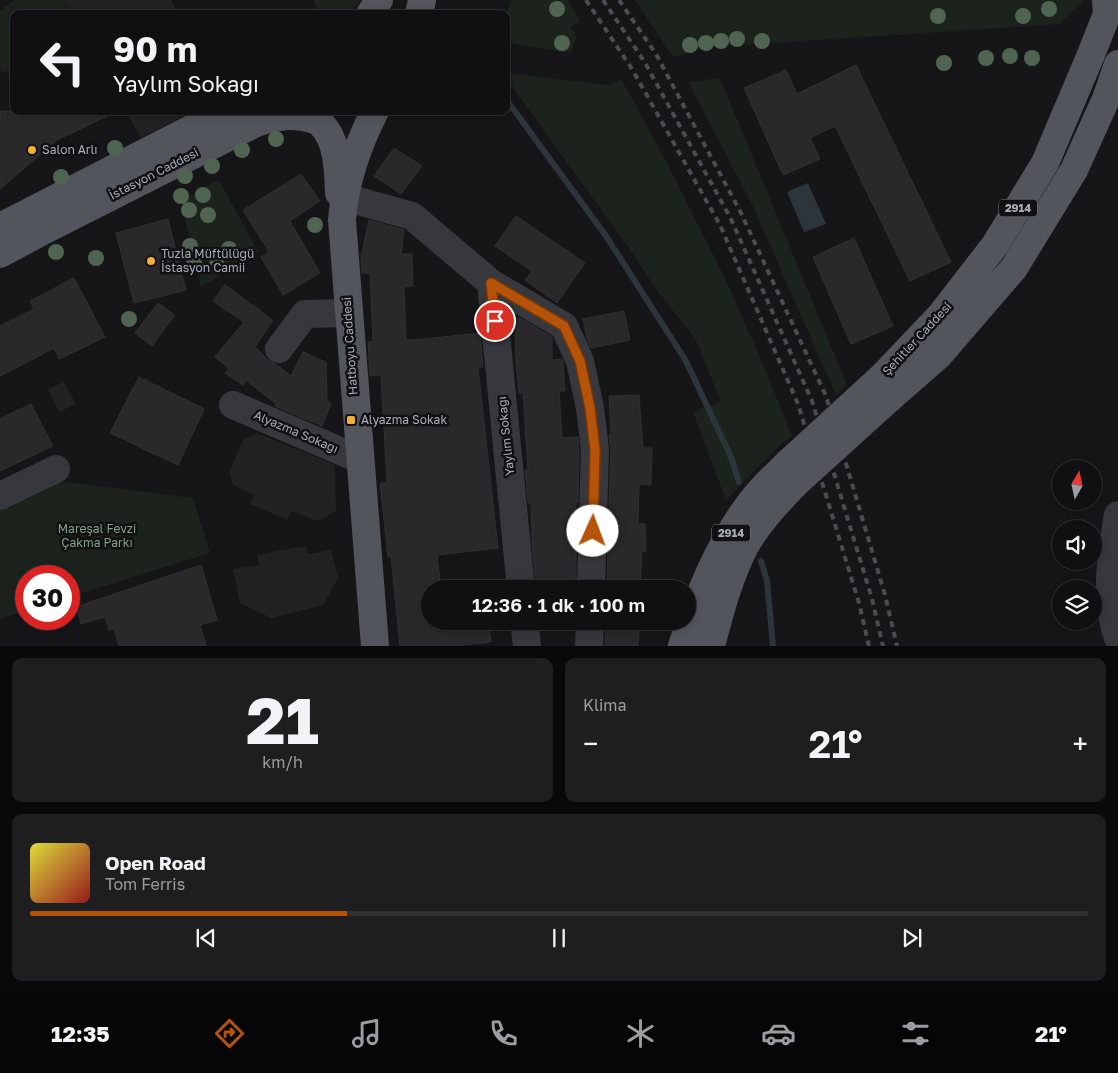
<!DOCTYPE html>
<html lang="tr">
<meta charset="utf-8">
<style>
:root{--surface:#101012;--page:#1e1e20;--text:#f1f3f6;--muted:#9c9d9f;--line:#303032;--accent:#b45309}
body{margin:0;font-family:"Golos Text",sans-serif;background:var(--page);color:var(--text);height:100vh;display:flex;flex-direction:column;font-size:19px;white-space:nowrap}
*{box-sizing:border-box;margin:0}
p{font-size:16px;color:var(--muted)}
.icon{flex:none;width:28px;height:28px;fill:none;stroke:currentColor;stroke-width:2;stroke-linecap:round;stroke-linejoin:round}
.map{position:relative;height:646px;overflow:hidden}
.sheet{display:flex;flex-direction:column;gap:12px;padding:12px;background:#09090a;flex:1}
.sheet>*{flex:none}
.top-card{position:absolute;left:10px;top:10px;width:500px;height:105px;border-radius:10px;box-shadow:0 2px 8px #0003,0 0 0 1px var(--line);background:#101012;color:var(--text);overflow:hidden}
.needle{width:32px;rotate:9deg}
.buttons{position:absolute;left:1052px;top:460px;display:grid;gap:10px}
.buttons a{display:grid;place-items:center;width:50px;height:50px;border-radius:50%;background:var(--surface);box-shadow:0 2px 8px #0003,0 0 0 1px var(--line);font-size:25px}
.speed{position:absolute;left:15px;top:565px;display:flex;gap:10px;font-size:25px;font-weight:700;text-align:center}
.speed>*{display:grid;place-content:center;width:65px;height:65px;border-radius:50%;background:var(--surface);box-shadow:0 2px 8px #0003,0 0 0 1px var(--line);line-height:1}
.speed .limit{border:8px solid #d22;background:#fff;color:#111}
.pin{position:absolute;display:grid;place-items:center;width:42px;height:42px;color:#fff;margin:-21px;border:2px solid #fff;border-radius:50%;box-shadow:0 1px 5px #0007}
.me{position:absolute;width:55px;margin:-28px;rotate:2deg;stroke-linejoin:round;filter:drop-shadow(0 0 4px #0008)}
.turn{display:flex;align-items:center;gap:18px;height:105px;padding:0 20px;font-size:22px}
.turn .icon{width:65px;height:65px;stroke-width:2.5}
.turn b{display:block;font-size:35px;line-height:42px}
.big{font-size:38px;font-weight:600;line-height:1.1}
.sheet .card{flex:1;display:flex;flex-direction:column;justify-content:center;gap:8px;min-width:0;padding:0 18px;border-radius:10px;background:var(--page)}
.sheet .dial{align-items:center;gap:0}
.dial b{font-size:65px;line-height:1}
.song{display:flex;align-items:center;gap:15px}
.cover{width:60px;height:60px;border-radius:8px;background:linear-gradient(135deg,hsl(60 70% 55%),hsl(0 70% 35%))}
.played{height:5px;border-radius:2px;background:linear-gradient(90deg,var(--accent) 30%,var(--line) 30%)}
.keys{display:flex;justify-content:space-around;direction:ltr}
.heat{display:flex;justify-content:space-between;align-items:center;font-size:28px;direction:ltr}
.sheet .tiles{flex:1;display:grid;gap:12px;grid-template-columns:1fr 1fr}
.card:last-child{grid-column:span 2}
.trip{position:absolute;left:421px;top:580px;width:275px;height:50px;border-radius:25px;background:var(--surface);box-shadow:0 2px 8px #0003,0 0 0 1px var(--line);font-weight:600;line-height:50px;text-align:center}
.tabs{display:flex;height:80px;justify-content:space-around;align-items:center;background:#060607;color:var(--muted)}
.tabs .icon{width:35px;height:35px}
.tabs .active{color:var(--accent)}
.tabs b{font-size:22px;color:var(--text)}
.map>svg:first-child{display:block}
.built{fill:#222225}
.green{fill:#1c231d}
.water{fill:#2c353c}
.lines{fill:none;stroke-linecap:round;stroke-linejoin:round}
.stream{stroke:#2c353c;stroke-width:6}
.building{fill:#29292c;stroke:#303034}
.minor{stroke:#37383d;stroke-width:28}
.major{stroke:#53555c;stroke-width:28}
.rail{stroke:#4a4c52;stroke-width:4;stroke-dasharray:6 5;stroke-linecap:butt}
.major-bridge{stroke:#53555c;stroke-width:28}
.tree{fill:#506452}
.route-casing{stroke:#753606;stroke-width:12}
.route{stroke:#b45309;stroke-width:9}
.poi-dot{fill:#f2b134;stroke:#111113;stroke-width:2}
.labels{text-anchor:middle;stroke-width:5;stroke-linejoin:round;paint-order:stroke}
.shield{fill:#111113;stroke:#7b7e86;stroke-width:1}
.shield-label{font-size:11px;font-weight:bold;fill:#a8adb8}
.poi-label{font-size:12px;fill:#a8adb8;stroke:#111113;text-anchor:start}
.street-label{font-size:12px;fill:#a8adb8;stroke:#111113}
.park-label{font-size:12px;fill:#7fa381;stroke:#111113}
</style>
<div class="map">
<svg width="1118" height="646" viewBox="0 0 1118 646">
<rect width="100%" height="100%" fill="#161618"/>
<!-- built -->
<path class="built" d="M65,0H171L179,14H73Z
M126,111H193L141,138Z
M64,382L76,404L59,412L48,389Z
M257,433L335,465L336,511L318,521L291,511L287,520L250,504L254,495L233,485L229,472L243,440Z
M306,546L308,554L331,550L338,578L323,605L271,618L240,603L233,569L259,565L257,555Z"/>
<!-- green -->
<path class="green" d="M15,0H65L73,14H14V89L7,71L2,72L0,68V11Z
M314,0H361L350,14H318Z
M511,0H568L581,21L571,27L577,36L571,53L506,42V17Z
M635,0H1084L1059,24L709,47L673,57Z
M506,73L609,85L621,79L665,159L726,280L765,369L792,436L780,445L726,500L693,412L721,402L696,340L656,289L629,248L506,78Z
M720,78L847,385L836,395L751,202L688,82Z
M219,180L258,252L201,287L181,201Z
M58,481L193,498L210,553L69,597V576H26V611L0,619V508Z"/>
<!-- water -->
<path class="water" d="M808,183L826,224L804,232L787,192Z"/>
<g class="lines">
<!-- stream -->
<path class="stream" d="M506,99L606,236L686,361L731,457L739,482
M761,561L767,581L773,646"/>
</g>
<!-- building -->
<path class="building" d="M856,65L951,262L910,281L835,126L810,138L820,159L783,175L744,88L786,70L797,94Z
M0,111H118L57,140L0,189Z
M394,148L422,166L401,194L374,176Z
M301,174L320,201L290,221L320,273L283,295L261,257L269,252L243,210Z
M516,216L585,263L557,303L525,280L532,271L495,246Z
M168,219L186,290L134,303L116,233Z
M369,220L404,230L401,254H412L413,286L404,287L406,339L415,340L480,333L483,367H478L498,548L437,555L441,589H430V621H488L491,642L454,646H400L391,557H388L380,483H387L381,375L370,376L368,342H373L370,273H362L361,257Z
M854,238L893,326L851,344L813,257Z
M74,278L105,337L59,359L54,348L0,376V326L34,309L30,301Z
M225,285L273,320L255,347L269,361L276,364L291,376L303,352L326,362L327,401L331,404L322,426L275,406L276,404L246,380L243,385L225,373L229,368L215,357L244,322L213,301Z
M158,303L175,315L152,346L135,333Z
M624,311L630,340L591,348L587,339L583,319Z
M520,318L552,337V360L562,359L563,361L565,391H559L562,438L578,437L579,451L578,502H576V583L536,584L532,543L531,503H528L525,470H528L523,393H519L516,363L515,319Z
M139,377L204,409L178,465L110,433Z
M639,395L643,448H652L651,485L639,484L638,524H645L646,551H642L640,589H607L608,550H610L609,503L611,450L609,435H611L609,396Z
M31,404L53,446L0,471V419Z
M201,565L217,620L200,625L206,646H119L114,629L109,630L105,617L81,624L76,607Z
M606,621H640L638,646H605Z"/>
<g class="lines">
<!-- minor -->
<path class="minor" d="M344,197L412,216L491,283L564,326L580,361L590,408L595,450L591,589
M491,283L521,589
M279,349L305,314L348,313
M233,405L359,459
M0,496L56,469
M1118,515C1111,555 1104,600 1118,638
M524,621L527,646
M589,646L590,621"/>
<!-- major -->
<path class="major" d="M370,14L379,0
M419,14L422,0
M321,124C338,140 338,170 339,193
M0,227L226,111
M0,254L43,231L256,123C276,116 294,113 315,120
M885,374L940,316L995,245L1045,163L1090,57L1107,14L1106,0
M890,398L938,356L1014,268L1074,170L1106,99L1118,64
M375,646L342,220C345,181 357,146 375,111
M682,646C699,592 724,531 762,489C770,480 780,471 789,462
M711,646C720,612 729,577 745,546C758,523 776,504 794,485"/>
<!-- rail -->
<path class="rail" d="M586,0L632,69L720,225L798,404L859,603L869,646
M603,0L644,61L731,219L812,401L872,599L883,646
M619,0L656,54L741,213L826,396L885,595L897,646"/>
<!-- major-bridge -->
<path class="major-bridge" d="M789,462L885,374
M794,485L890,398"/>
</g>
<!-- trees -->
<g class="tree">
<circle cx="557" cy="9" r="8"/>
<circle cx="1049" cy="9" r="8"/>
<circle cx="938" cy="16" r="8"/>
<circle cx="1023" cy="16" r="8"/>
<circle cx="737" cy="39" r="8"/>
<circle cx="721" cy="41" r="8"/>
<circle cx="762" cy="41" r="8"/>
<circle cx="562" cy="43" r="8"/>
<circle cx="706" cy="43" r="8"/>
<circle cx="690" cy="45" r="8"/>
<circle cx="1010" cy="56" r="8"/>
<circle cx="986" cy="58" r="8"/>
<circle cx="1032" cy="58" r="8"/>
<circle cx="944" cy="63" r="8"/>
<circle cx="276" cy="139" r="8"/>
<circle cx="115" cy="148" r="8"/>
<circle cx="242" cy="150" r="8"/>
<circle cx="212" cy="166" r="8"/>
<circle cx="185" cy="176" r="8"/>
<circle cx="61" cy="177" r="8"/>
<circle cx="203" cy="195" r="8"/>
<circle cx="181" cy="196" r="8"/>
<circle cx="189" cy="210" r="8"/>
<circle cx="208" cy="215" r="8"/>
<circle cx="315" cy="225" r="8"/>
<circle cx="190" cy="246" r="8"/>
<circle cx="229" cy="249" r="8"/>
<circle cx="56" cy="252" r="8"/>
<circle cx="96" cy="258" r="8"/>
<circle cx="194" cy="263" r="8"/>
<circle cx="217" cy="265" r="8"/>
<circle cx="129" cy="319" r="8"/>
</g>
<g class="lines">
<!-- route casing -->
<g class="route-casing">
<path id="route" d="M495,321L491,283L564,326L580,361L590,408L595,450L593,531"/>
</g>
<!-- route -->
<use href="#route" class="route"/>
</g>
<!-- markers -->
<g class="poi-dot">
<circle cx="32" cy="150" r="5"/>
<circle cx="151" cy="261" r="5"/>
<rect x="346" y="415" width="10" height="10" rx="2.5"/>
</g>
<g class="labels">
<!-- shield labels -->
<g class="shield">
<rect x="999" y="199.5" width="38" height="17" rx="4"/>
<rect x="712" y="524.5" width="38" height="17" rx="4"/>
</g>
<g class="shield-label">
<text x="1018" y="212">2914</text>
<text x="731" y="537">2914</text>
</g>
<!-- poi labels -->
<g class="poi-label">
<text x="42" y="154">Salon Arlı</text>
<text x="161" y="258">Tuzla Müftülüğü<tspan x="161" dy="14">İstasyon Camii</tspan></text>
<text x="361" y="424">Alyazma Sokak</text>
</g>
<!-- street labels -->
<g class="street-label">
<text transform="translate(154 174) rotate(-27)" y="4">İstasyon Caddesi</text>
<text transform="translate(917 339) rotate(-47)" y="4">Şehitler Caddesi</text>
<text transform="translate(350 346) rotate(-94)" y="4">Hatboyu Caddesi</text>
<text transform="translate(296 432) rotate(23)" y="4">Alyazma Sokağı</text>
<text transform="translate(506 436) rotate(-96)" y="4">Yaylım Sokağı</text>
</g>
<!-- park labels -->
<g class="park-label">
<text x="97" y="533">Mareşal Fevzi<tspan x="97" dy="14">Çakma Parkı</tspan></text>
</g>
</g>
</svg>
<div class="buttons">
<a><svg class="needle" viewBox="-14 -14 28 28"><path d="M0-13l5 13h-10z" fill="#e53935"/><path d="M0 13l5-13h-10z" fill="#9c9d9f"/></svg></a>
<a><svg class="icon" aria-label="sound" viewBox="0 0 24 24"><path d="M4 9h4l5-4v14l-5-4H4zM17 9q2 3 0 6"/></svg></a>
<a><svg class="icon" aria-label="layers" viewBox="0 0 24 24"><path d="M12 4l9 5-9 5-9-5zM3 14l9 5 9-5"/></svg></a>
</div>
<div class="speed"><div class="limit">30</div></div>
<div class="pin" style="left:495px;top:321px;background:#d93025"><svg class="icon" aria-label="arrive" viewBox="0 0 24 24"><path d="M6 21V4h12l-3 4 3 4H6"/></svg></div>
<svg class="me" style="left:593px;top:531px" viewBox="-20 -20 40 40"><circle r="19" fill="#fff"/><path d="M0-13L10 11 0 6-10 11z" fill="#b45309"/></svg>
<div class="trip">12:36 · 1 dk · 100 m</div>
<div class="top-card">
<div class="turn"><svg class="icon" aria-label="left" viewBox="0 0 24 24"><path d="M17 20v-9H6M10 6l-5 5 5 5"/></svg><div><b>90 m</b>Yaylım Sokağı</div></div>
</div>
</div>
<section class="sheet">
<div class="tiles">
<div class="card dial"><b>21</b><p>km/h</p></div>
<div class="card"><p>Klima</p>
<div class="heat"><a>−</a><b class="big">21°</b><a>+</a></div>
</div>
<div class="card">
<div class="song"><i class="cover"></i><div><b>Open Road</b><p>Tom Ferris</p></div></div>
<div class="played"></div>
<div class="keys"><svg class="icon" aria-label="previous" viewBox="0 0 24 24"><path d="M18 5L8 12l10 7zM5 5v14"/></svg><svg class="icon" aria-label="pause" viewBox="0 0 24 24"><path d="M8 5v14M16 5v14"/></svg><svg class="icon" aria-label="next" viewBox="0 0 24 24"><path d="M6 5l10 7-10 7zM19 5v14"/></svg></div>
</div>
</div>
</section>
<nav class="tabs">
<b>12:35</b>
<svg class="icon active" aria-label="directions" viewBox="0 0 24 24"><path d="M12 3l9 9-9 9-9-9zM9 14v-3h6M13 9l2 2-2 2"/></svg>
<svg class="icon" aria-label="music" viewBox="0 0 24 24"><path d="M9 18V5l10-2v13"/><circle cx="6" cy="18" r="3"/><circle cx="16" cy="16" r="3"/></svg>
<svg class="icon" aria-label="phone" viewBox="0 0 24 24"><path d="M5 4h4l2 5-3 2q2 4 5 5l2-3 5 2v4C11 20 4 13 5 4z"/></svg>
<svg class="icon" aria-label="climate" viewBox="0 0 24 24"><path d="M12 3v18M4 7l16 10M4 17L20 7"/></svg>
<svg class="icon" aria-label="car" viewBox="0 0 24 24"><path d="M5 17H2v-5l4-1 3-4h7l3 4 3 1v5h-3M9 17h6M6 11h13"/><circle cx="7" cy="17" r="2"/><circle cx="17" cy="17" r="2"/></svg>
<svg class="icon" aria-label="filters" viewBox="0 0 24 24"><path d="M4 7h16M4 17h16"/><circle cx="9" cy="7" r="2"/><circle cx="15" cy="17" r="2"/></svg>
<b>21°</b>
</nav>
